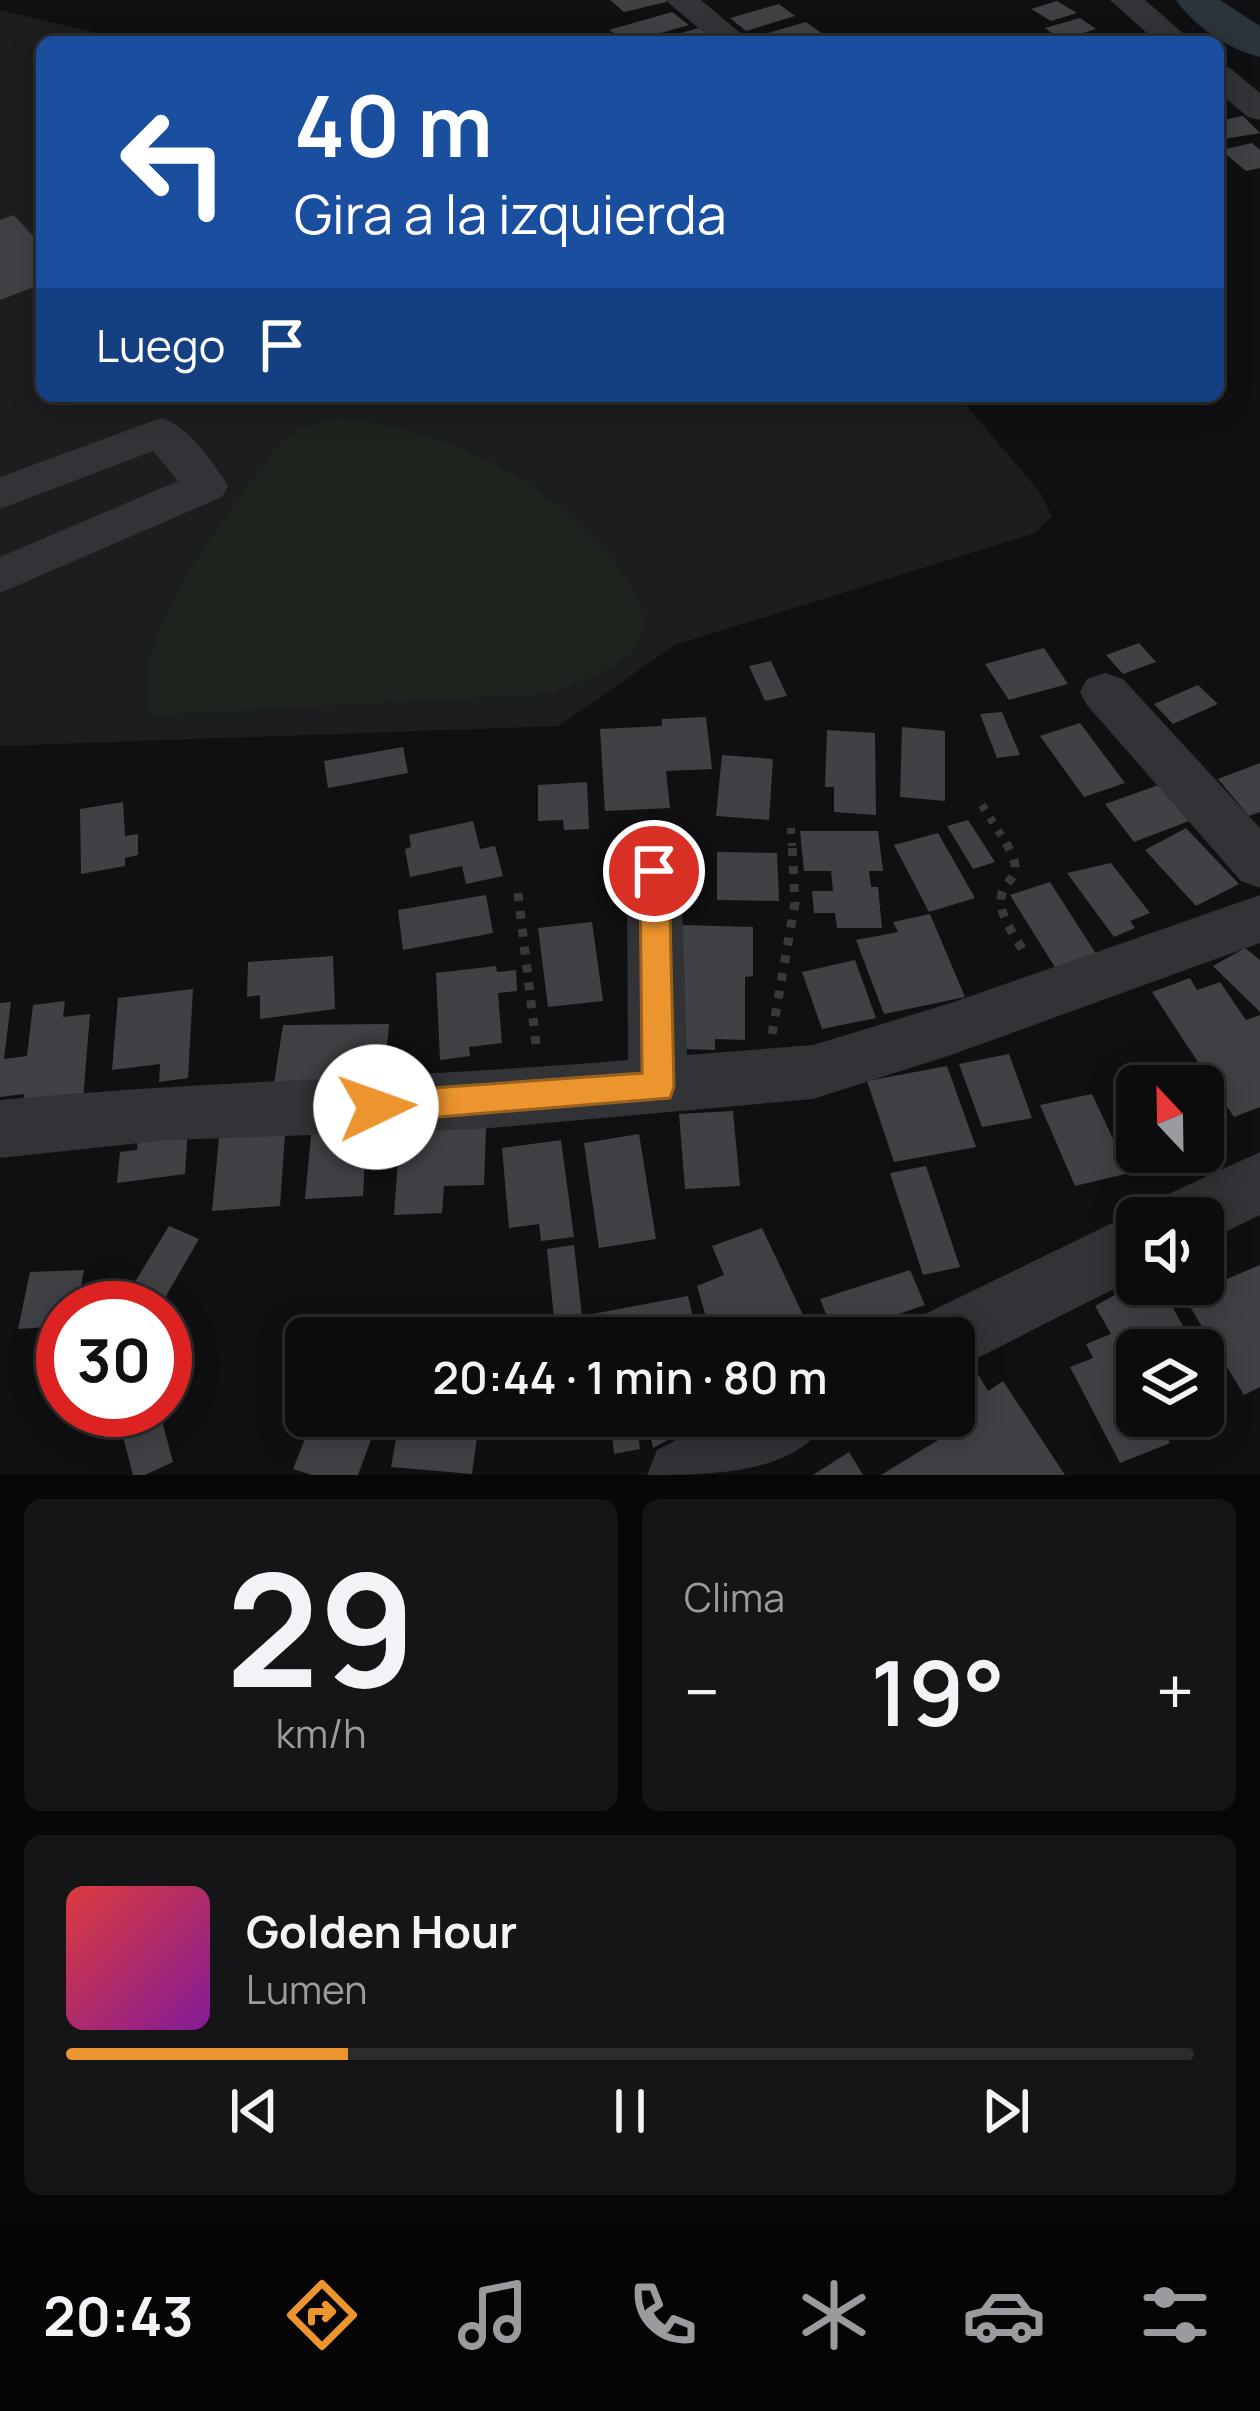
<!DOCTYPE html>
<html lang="es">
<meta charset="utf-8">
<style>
:root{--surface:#0c0c0e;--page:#151517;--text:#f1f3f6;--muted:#9a9b9e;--line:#2c2c2e;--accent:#ec942e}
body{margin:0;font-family:Manrope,sans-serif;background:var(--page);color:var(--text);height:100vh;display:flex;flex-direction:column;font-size:45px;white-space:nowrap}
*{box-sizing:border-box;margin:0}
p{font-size:39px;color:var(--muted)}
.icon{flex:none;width:66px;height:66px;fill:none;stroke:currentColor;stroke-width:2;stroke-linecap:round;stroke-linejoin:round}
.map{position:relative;height:1475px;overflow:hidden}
.sheet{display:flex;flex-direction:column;gap:24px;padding:24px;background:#070708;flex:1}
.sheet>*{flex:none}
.top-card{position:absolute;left:36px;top:36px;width:1188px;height:366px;border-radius:18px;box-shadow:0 6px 30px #0003,0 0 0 3px var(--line);background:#1a4fa0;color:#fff;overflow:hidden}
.needle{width:78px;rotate:338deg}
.fabs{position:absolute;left:1116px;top:1065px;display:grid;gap:24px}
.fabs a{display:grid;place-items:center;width:108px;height:108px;border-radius:18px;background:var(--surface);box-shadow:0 6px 30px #0003,0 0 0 3px var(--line);font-size:60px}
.speed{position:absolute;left:36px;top:1281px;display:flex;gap:24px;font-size:60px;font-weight:700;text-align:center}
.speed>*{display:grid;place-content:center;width:156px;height:156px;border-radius:50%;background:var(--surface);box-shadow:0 6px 30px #0003,0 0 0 3px var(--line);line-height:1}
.speed .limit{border:18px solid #d22;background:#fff;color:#111}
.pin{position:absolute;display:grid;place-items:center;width:102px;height:102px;color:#fff;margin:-51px;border:6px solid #fff;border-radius:50%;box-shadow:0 3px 12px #0007}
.me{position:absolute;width:132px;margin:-66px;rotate:87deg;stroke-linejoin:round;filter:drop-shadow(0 0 9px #0008)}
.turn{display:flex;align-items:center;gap:42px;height:252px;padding:0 60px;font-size:54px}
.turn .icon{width:156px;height:156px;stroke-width:2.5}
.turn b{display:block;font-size:84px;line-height:102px}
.then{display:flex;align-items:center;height:114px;padding:0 60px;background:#0003;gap:24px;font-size:45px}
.big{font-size:90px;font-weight:600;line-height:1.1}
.sheet .tile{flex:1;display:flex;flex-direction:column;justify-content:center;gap:18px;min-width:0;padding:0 42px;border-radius:18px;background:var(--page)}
.sheet .dial{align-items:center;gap:0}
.dial b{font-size:156px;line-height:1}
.song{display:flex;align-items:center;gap:36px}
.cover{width:144px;height:144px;border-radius:18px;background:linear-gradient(135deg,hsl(0 70% 55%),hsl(290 70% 35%))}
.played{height:12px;border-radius:6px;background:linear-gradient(90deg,var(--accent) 25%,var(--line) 25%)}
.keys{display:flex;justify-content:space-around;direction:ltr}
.heat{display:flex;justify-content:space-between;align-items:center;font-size:66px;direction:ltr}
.sheet .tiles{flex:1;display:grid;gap:24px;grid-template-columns:1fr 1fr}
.tile:last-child{grid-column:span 2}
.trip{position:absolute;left:285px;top:1317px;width:690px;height:120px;border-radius:18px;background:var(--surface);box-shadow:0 6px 30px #0003,0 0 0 3px var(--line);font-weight:600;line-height:120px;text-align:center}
.menu{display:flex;height:192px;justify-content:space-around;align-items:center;background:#050506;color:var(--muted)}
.menu .icon{width:84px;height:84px}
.menu .current{color:var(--accent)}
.menu b{font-size:54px;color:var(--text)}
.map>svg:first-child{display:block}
.built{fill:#1c1d1f}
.green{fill:#1d241d}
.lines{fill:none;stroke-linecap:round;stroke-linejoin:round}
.river{fill:#2a343a;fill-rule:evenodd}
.building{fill:#3f4145}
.path-far1{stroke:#373a3d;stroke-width:8;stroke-dasharray:6 9;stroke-linecap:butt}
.path{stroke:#373a3d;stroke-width:9;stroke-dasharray:8 10;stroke-linecap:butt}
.minor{fill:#313337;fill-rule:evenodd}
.route{fill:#ec942e;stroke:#99601e;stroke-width:3}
</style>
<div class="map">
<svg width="1260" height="1475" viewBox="0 0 1260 1475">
<rect width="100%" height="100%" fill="#101012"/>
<!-- built -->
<path class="built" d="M0,10L134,42H42V396H958L1040,492L1052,516L1035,533L675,645L559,726L0,746Z"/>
<!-- green -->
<path class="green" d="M337,419C397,422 460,444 512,473C551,495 654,581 642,632C633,667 574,685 544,694L153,715C114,652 243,494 282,441L302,427Z"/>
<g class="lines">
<!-- river -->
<path class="river" d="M1176,0H1220L1260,26V57C1228,49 1195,27 1176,0Z"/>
</g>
<!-- building -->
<path class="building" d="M610,0H666V2L624,12Z
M1057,1L1077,13L1051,21L1031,9Z
M779,4L795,16L746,31L730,18Z
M672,12L689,25L629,42L609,30Z
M1080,18L1096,29L1061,40L1045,28Z
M806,22L827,37L809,42H757L751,38Z
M699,28L714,40L663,38Z
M1243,116L1260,133L1218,140V121Z
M1252,143L1260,150V168L1246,171L1221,150Z
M14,215L42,246V284L0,300V220Z
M1139,643L1156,662L1123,674L1106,655Z
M1044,648L1068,684L1009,700L985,664Z
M771,661L787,696L765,701L749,666Z
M1198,685L1218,704L1173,724L1154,704Z
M1002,712L1020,755L997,758L980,714Z
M706,717L712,769L666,771L670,808L605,811L600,729L662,726V719Z
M1080,723L1125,783L1084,797L1040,736Z
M902,727L945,731V801L900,797Z
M827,730L875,733L876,815L834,812V787H825Z
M403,747L408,773L328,788L324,761Z
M722,755L773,759L769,820L716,816Z
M1260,763V812L1249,816L1218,779Z
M587,782L589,829L564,830L563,820L538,821V785Z
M1167,782L1197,818L1134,842L1105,804Z
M123,802L125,836L138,834V855L125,858V866L81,874L80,809Z
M968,820L995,862L973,869L947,826Z
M473,821L480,849L495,846L503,876L466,884L462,866L410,877L405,849L411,847L409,835Z
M1186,828L1239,884L1196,906L1145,850Z
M800,831H878L883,871H869L871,887H878L882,928H837L835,913H814L812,891H833L831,871H804Z
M938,833L975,898L929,912L894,845Z
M717,852L777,853L779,901L717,900Z
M1111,863L1150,913L1130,921L1135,928L1114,937L1067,873Z
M1050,882L1100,960L1059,974L1010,895Z
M486,895L493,933L403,950L398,910Z
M930,914L965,997L884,1014L856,940L898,932L893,922Z
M592,922L603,1001L548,1007L538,928Z
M683,925L753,927V976L745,977V1040L715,1039V1050L683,1049Z
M1245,948L1260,960V1012L1213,966Z
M333,956L335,1009L260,1019V995L247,997L248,962Z
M855,960L876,1018L822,1029L802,972Z
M496,966L497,972L516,970L517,991L498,993L502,1043L469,1047L470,1056L440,1060L436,973Z
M1190,978L1197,990L1220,982L1246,1020L1260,1015V1107L1234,1117L1152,992Z
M193,989L188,1078L159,1082L160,1064L112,1070L118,998Z
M65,1001L63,1017L90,1014L83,1100L22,1109L24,1094L0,1097V1003L11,1002L4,1059L27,1056L33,1005Z
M389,1024L383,1089L273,1090L283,1025Z
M1009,1054L1032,1118L982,1127L959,1064Z
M947,1066L976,1147L894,1162L867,1081Z
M1092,1094L1129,1173L1075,1186L1040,1105Z
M733,1111L740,1186L685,1189L679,1114Z
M1203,1118L1222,1148L1176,1165L1168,1152H1203Z
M367,1122L363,1196L305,1199L312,1125Z
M188,1125L185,1174L117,1183L120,1152L137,1150L138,1131Z
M486,1127L484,1185L444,1186L442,1213L394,1215L400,1129Z
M285,1133L280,1206L212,1211L219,1138Z
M639,1134L656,1239L599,1248L584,1143Z
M561,1140L574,1237L541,1241L539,1224L509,1228L502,1148Z
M926,1166L960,1267L923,1275L890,1173Z
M169,1226L199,1239L159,1308H119Z
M762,1228L812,1334L813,1338H712L697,1286L724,1275L712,1246Z
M574,1245L582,1316L688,1296L698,1338H629L625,1317L627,1338H556L547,1249Z
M1260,1265V1387L1244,1395L1184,1297Z
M84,1270L77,1308H63V1326L18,1329L30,1272Z
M910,1270L925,1305L835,1336L820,1299Z
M1135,1284H1159L1197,1350H1137V1416H1156L1170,1443L1120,1463L1070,1367L1093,1358L1086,1344L1111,1334L1095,1306Z
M976,1371L988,1391L1003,1381L1065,1475H881L938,1440L922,1416H954V1385Z
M116,1410H159L173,1462L145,1475H133Z
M314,1416L379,1418L358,1475H312L293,1469Z
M400,1416H480L472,1474L391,1467Z
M610,1416H636L640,1449L614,1454Z
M646,1416H713L653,1448Z
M849,1452L863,1475H813Z"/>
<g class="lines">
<!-- path-far1 -->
<path class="path-far1" d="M982,805L1008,846
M791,828L792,846"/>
<!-- path -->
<path class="path" d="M1006,843C1030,883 999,875 1001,904C1002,920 1019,942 1027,957
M518,893L537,1053
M772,1034L795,903L792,843"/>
<!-- minor -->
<path class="minor" d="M665,0H701L751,42H715Z
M1110,0H1145L1193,42H1157Z
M1218,65L1230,68L1260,93V120L1248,117L1218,92Z
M161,418C188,425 213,462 228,486L222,497L0,593V557L178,481L153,451L0,509V477Z
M1105,673L1123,679L1260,828V888L1241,881L1087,705L1080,692L1087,679Z
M654,848L673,855L681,871L687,1055L813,1045L951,1003L1260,895V943L951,1055L813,1099L479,1129L168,1140L0,1158V1100C209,1080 418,1078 628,1060L627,871L635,855Z
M1260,1152V1215L1203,1243V1218H1155L1164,1196Z
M1137,1211L1154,1218H1137V1277L954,1370V1338H915L925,1314Z
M722,1416H829C800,1475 710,1475 647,1475L657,1450Z"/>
</g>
<!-- route -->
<path class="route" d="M654,859L665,862L669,871L674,1087L670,1098L376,1122L365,1117L360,1107L365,1096L376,1092L642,1073L640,871L644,862Z"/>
</svg>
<div class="fabs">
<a><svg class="needle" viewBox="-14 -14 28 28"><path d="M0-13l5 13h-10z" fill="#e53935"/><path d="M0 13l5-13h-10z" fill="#9a9b9e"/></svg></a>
<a><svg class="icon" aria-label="sound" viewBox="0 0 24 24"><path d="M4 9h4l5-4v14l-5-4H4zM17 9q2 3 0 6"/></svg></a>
<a><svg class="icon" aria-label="layers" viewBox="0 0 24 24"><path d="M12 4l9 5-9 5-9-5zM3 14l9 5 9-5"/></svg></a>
</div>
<div class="speed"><div class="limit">30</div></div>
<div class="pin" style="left:654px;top:871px;background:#d93025"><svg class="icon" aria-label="arrive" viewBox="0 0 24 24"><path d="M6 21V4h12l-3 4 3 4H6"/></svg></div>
<svg class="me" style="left:376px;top:1107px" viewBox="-20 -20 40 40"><circle r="19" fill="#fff"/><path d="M0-13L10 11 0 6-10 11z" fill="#ec942e"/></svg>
<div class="trip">20:44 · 1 min · 80 m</div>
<div class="top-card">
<div class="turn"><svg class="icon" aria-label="left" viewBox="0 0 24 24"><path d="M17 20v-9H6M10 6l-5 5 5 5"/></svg><div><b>40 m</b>Gira a la izquierda</div></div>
<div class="then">Luego<svg class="icon" aria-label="arrive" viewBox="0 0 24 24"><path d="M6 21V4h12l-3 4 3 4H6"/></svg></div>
</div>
</div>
<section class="sheet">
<div class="tiles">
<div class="tile dial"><b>29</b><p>km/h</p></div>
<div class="tile"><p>Clima</p>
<div class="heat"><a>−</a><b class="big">19°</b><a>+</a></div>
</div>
<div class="tile">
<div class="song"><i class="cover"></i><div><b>Golden Hour</b><p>Lumen</p></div></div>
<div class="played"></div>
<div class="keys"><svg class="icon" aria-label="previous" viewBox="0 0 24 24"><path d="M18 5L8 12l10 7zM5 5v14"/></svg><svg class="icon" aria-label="pause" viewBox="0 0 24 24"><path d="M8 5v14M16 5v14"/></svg><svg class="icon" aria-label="next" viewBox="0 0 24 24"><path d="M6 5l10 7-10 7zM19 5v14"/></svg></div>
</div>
</div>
</section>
<nav class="menu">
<b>20:43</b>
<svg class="icon current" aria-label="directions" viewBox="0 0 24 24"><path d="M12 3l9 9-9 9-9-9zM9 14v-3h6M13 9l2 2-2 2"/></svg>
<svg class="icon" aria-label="music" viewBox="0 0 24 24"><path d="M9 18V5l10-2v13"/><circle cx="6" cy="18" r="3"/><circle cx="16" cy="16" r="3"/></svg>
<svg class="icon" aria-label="phone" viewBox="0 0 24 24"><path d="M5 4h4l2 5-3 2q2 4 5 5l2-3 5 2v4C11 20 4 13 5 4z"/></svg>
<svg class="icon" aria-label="climate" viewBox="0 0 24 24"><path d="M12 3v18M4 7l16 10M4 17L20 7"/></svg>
<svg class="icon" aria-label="car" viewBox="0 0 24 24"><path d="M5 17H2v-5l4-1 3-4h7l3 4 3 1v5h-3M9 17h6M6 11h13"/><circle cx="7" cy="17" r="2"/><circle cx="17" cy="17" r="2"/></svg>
<svg class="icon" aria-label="filters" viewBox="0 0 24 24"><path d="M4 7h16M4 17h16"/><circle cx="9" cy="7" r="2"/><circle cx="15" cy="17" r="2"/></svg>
</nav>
